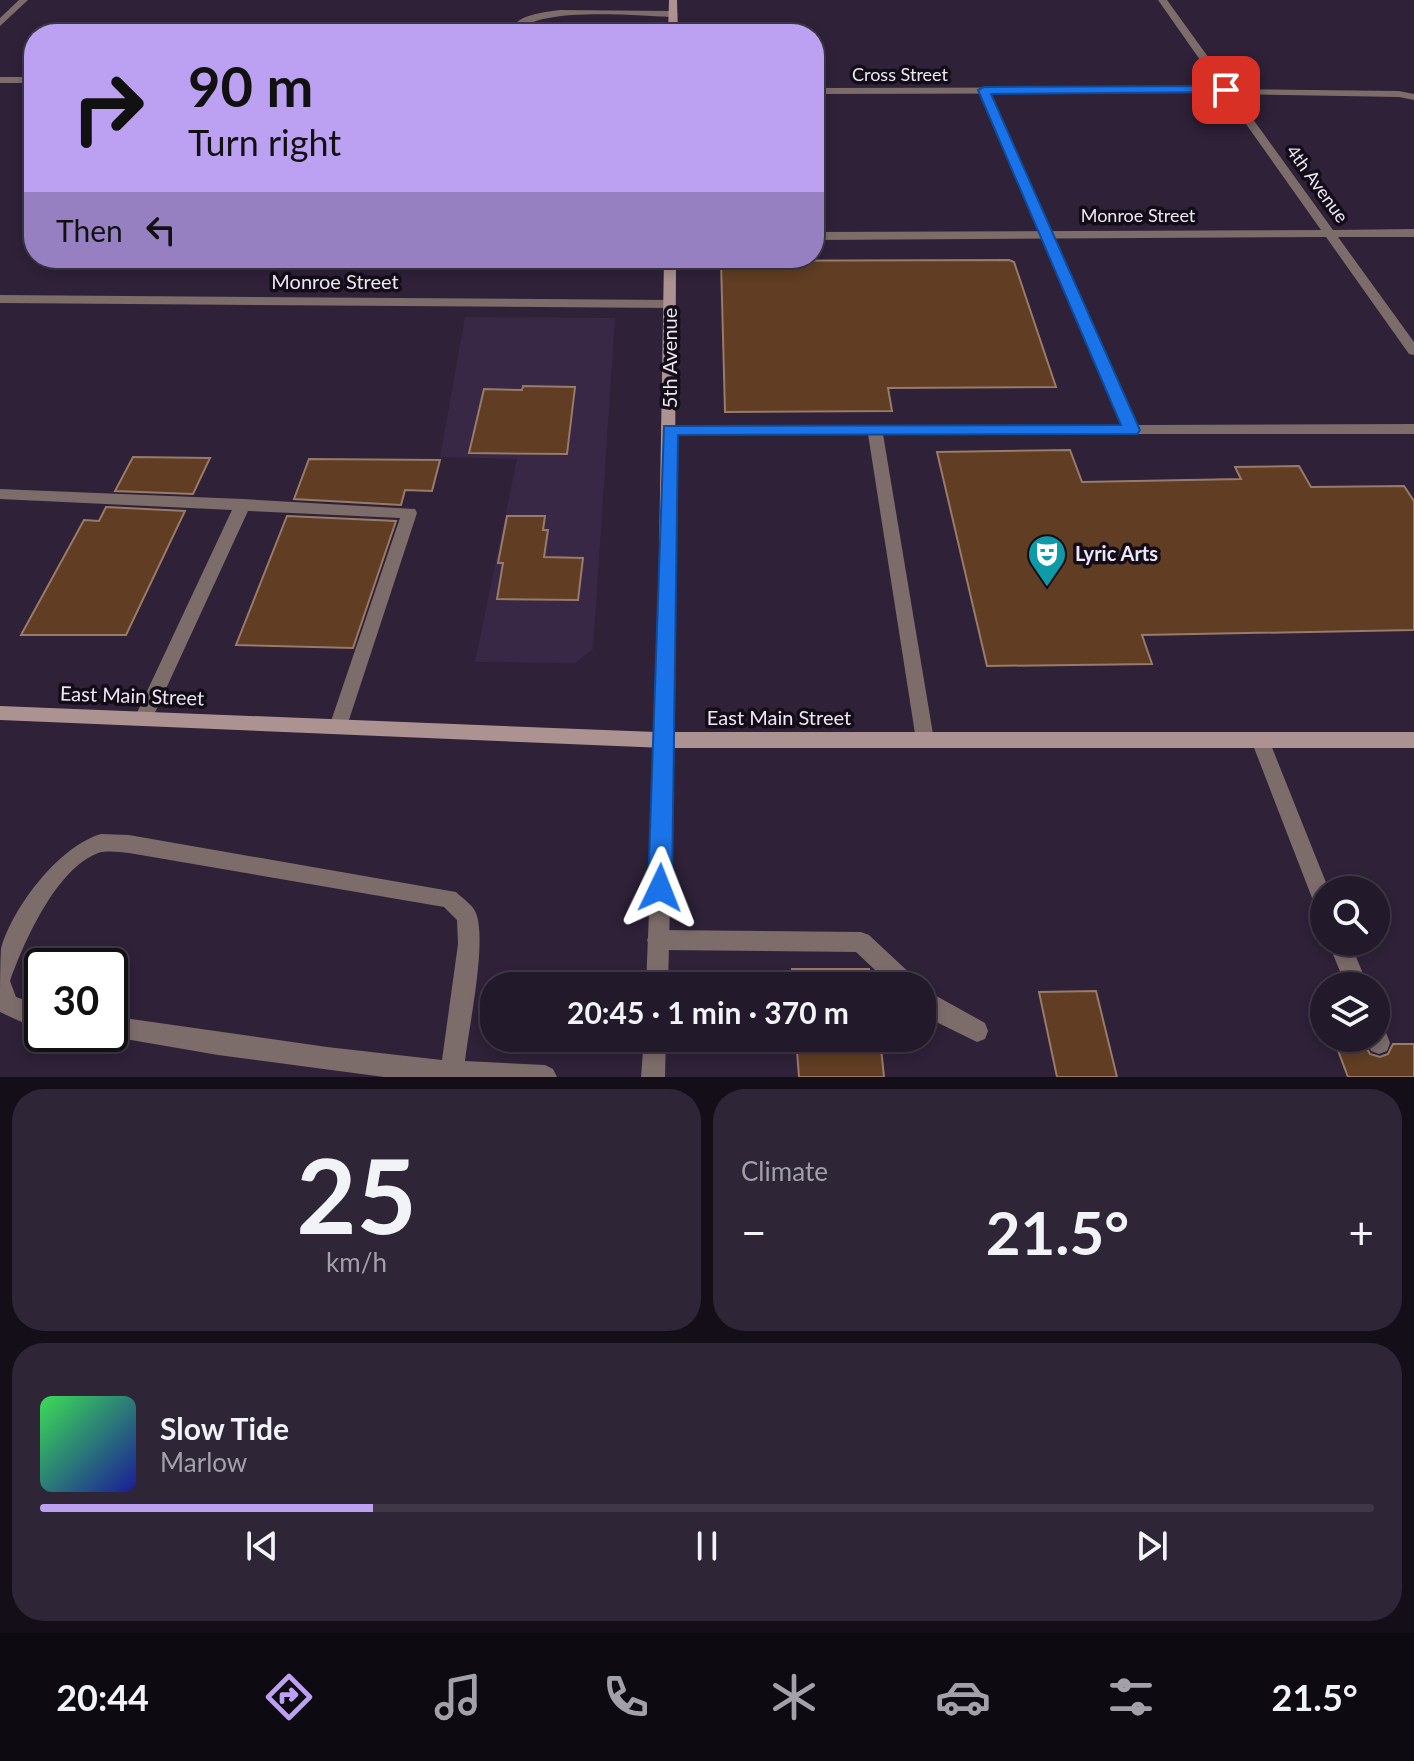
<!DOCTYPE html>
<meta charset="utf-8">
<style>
:root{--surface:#22192a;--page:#2e2636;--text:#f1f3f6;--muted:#a2a0a8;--line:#3f3847;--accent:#bca0f2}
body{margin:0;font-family:Lato,sans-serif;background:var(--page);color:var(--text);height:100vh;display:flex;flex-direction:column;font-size:30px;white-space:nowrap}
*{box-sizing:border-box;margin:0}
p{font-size:26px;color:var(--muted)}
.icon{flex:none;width:44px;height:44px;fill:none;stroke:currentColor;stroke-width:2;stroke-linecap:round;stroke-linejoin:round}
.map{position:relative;height:1077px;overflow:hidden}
.side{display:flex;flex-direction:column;gap:12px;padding:12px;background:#130e17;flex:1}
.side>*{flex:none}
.top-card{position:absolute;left:24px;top:24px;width:800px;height:244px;border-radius:32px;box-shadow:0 4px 12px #0003,0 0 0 2px var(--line);background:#bca0f2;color:#111;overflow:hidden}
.controls{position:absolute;left:1310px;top:876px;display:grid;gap:16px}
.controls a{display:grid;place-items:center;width:80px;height:80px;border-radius:50%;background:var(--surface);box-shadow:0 4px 12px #0003,0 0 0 2px var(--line);font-size:40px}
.speed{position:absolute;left:24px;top:948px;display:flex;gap:16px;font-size:40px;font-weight:700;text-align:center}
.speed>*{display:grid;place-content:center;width:104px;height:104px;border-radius:50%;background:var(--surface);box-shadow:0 4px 12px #0003,0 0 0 2px var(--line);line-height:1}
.speed .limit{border:4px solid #111;border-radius:12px;background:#fff;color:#111}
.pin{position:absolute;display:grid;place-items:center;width:68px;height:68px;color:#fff;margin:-34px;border-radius:16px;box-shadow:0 4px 12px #0006}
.me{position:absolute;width:88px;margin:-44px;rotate:2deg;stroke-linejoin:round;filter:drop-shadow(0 0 6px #0008)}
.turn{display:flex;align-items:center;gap:28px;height:168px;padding:0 32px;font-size:36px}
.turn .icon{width:104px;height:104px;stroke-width:2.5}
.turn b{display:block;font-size:56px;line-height:68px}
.then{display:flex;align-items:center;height:76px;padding:0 32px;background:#0003;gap:16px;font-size:30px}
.big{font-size:60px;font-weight:700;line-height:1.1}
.side .card{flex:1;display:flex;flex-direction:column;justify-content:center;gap:12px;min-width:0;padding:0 28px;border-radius:32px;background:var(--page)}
.side .dial{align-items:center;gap:0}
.dial b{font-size:104px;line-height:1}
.song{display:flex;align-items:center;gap:24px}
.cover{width:96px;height:96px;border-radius:12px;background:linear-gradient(135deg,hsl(130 70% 55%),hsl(240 70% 35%))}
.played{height:8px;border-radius:4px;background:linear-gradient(90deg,var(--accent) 25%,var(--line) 25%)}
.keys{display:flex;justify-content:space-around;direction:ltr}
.heat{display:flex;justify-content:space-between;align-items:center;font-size:44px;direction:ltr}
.side .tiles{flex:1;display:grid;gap:12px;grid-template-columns:1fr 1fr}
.card:last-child{grid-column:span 2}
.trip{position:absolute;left:480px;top:972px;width:456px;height:80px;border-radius:32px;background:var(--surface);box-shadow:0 4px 12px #0003,0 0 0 2px var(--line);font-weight:700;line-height:80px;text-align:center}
.tabs{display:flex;height:128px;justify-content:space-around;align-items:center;background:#0e0a11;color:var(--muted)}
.tabs .icon{width:56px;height:56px}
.tabs .active{color:var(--accent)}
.tabs b{font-size:36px;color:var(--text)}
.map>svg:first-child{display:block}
.built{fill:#392845}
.building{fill:#603d23;stroke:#987b68;stroke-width:2}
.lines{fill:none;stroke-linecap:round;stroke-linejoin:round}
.service{fill:#7c6c6a;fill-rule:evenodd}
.minor{fill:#7c6c6a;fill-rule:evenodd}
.secondary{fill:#ac9290;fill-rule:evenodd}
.route{fill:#1a73e8;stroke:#114b97;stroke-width:2}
.labels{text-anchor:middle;stroke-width:7;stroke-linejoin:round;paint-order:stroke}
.far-street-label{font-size:18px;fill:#eee5f5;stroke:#130d18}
.street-label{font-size:20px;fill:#eee5f5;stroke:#130d18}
.poi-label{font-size:20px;font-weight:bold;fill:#eee5f5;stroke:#130d18;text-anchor:start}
</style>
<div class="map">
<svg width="1414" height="1077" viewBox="0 0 1414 1077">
<rect width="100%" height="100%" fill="#2e2138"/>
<!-- built -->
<path class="built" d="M465,317L615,318L593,649L575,663L475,662L517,459L440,457Z"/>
<!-- building -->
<path class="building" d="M1009,260L1014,262L1056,387L888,388L892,411L725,412L721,261Z
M523,386L575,387L567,454L469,453L484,389L522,390Z
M1070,450L1082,482L1241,479L1235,467L1299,466L1311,487L1404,486L1414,501V630L1142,635L1152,664L987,666L937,452Z
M133,457L210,458L193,494L115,491Z
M309,459L440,460L432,491L405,490L401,505L294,499Z
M106,507L185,511L126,635H21L84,520L99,521Z
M287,516L396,521L353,648L236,645Z
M507,516H545L543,530H548L544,557L583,558L578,600L497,599L503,563H498Z
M792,969H869L874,986H793Z
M1096,991L1117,1077H1057L1039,992Z
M796,1038H880L884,1077H799Z
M1393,1044H1414V1077H1348L1336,1045H1365L1370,1054L1380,1057L1388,1054Z"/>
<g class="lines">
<!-- service -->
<path class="service" d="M560,10L673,11L678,14L673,17C640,16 533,5 516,34H506C518,14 539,13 560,10Z
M984,87L989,90L1137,425L1414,424V434H883L934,740L932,745L925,748L918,745L916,740L868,434L670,435L663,430L670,425H1122L979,90Z
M1228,89L1399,91L1414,94V100L1399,97L1224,94V90Z
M0,489L243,499L415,509L417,513L345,732L338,734L331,732L329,727L400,518L248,511L152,719L150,724L143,726L136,724L134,719L232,510L0,499Z
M1260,732L1267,735L1329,890H1324V912L1317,910L1314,903L1251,740L1253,735Z
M101,834L129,835L456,892C463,899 475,906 477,916C486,947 469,1026 465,1061L545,1065L553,1069L557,1077H384L218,1055L102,1035L110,1034V1016L327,1047L442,1060L458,944L457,920L444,907L129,853C119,852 107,850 98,853C56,869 24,942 10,981L16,997L42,1006V1028L30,1026L0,1012C0,993 0,967 1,949C12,908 59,846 101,834Z
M658,930L861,932L869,935L916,979L919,986H892L856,952L658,950L650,947L647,940L650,933Z
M1328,942H1350L1368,986H1346Z
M922,988L985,1023L988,1031L985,1039L977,1042L924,1016Z
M1376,1024L1384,1027L1390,1043L1387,1051L1379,1054L1371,1051L1366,1038H1376Z"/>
<!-- minor -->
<path class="minor" d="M19,0H28L0,26V18Z
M1158,0H1167L1333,230L1414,229V237H1338L1414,342V355L1409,354L1326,237L814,240V232L1321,230L1224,93L814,94V88L1219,87Z
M0,77H34V83H0Z
M0,295L670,300L676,304L670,308L0,303Z
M665,732L672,735L674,740L668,986H646L656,740L658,735Z
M644,1038H666L665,1077H641Z"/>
<!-- secondary -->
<path class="secondary" d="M669,0H677L678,34H668Z
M664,258H676L674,732H1414V748H665L0,720V706L656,732Z"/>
</g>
<!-- route -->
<path class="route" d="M1226,86L1232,90L1230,92L991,94L1140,430L1137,434L678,435L672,888L668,895L660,899L652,895L648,888L664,426L1121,425L978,90L984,87Z"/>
<!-- icons -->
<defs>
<g id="theatre-pin" transform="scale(2)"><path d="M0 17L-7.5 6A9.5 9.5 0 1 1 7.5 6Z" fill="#0f9aa8" stroke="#130d18"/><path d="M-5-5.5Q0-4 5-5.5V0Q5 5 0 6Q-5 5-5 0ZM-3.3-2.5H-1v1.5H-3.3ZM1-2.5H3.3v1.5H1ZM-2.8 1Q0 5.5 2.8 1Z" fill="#fff"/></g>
</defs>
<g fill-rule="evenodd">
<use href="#theatre-pin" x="1047" y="554"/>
</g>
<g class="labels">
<!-- far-street labels -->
<g class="far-street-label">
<text x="900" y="81">Cross Street</text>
<text transform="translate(1317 184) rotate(54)" y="6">4th Avenue</text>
<text x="1138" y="222">Monroe Street</text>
</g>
<!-- street labels -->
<g class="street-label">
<text x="335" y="289">Monroe Street</text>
<text transform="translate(670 358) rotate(-90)" y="7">5th Avenue</text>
<text transform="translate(132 696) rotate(2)" y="7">East Main Street</text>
<text x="779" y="725">East Main Street</text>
</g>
<!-- poi labels -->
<g class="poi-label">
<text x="1075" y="561">Lyric Arts</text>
</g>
</g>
</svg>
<div class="controls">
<a><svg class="icon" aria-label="search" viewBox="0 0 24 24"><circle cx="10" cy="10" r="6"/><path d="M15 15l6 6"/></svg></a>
<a><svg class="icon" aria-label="layers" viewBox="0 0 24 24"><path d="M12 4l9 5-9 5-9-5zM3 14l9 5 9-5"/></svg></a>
</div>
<div class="speed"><div class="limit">30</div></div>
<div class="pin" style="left:1226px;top:90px;background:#d93025"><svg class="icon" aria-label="arrive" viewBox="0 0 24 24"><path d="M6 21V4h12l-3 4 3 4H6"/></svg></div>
<svg class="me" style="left:660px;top:888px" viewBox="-20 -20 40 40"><path d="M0-17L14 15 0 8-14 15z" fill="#1a73e8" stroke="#fff" stroke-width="4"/></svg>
<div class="trip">20:45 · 1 min · 370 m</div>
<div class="top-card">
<div class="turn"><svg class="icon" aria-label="right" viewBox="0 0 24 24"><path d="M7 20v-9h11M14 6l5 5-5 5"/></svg><div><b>90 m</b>Turn right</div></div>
<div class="then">Then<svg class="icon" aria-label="left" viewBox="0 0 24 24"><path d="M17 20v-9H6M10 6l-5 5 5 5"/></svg></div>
</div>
</div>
<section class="side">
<div class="tiles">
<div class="card dial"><b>25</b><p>km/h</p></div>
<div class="card"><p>Climate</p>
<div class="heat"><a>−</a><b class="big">21.5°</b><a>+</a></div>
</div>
<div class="card">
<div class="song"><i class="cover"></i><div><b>Slow Tide</b><p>Marlow</p></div></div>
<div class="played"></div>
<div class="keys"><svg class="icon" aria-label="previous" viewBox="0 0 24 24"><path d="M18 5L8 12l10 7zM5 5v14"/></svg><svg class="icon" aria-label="pause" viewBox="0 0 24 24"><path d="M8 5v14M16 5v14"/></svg><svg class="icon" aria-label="next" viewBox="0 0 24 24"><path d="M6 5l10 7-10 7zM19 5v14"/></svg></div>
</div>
</div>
</section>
<nav class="tabs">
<b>20:44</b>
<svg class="icon active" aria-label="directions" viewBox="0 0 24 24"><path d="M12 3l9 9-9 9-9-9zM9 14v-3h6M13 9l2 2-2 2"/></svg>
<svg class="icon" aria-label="music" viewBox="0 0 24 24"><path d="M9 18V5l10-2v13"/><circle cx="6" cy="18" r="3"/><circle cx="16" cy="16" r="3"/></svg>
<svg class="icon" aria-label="phone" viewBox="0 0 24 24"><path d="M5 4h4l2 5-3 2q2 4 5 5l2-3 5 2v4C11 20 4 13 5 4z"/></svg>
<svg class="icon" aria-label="climate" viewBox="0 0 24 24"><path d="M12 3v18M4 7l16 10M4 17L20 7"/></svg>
<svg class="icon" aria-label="car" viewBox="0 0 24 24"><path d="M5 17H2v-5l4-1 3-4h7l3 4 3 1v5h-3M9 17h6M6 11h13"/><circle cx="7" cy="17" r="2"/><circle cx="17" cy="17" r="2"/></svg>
<svg class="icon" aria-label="filters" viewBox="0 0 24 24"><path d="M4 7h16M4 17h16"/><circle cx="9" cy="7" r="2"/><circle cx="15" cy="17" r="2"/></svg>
<b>21.5°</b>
</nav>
